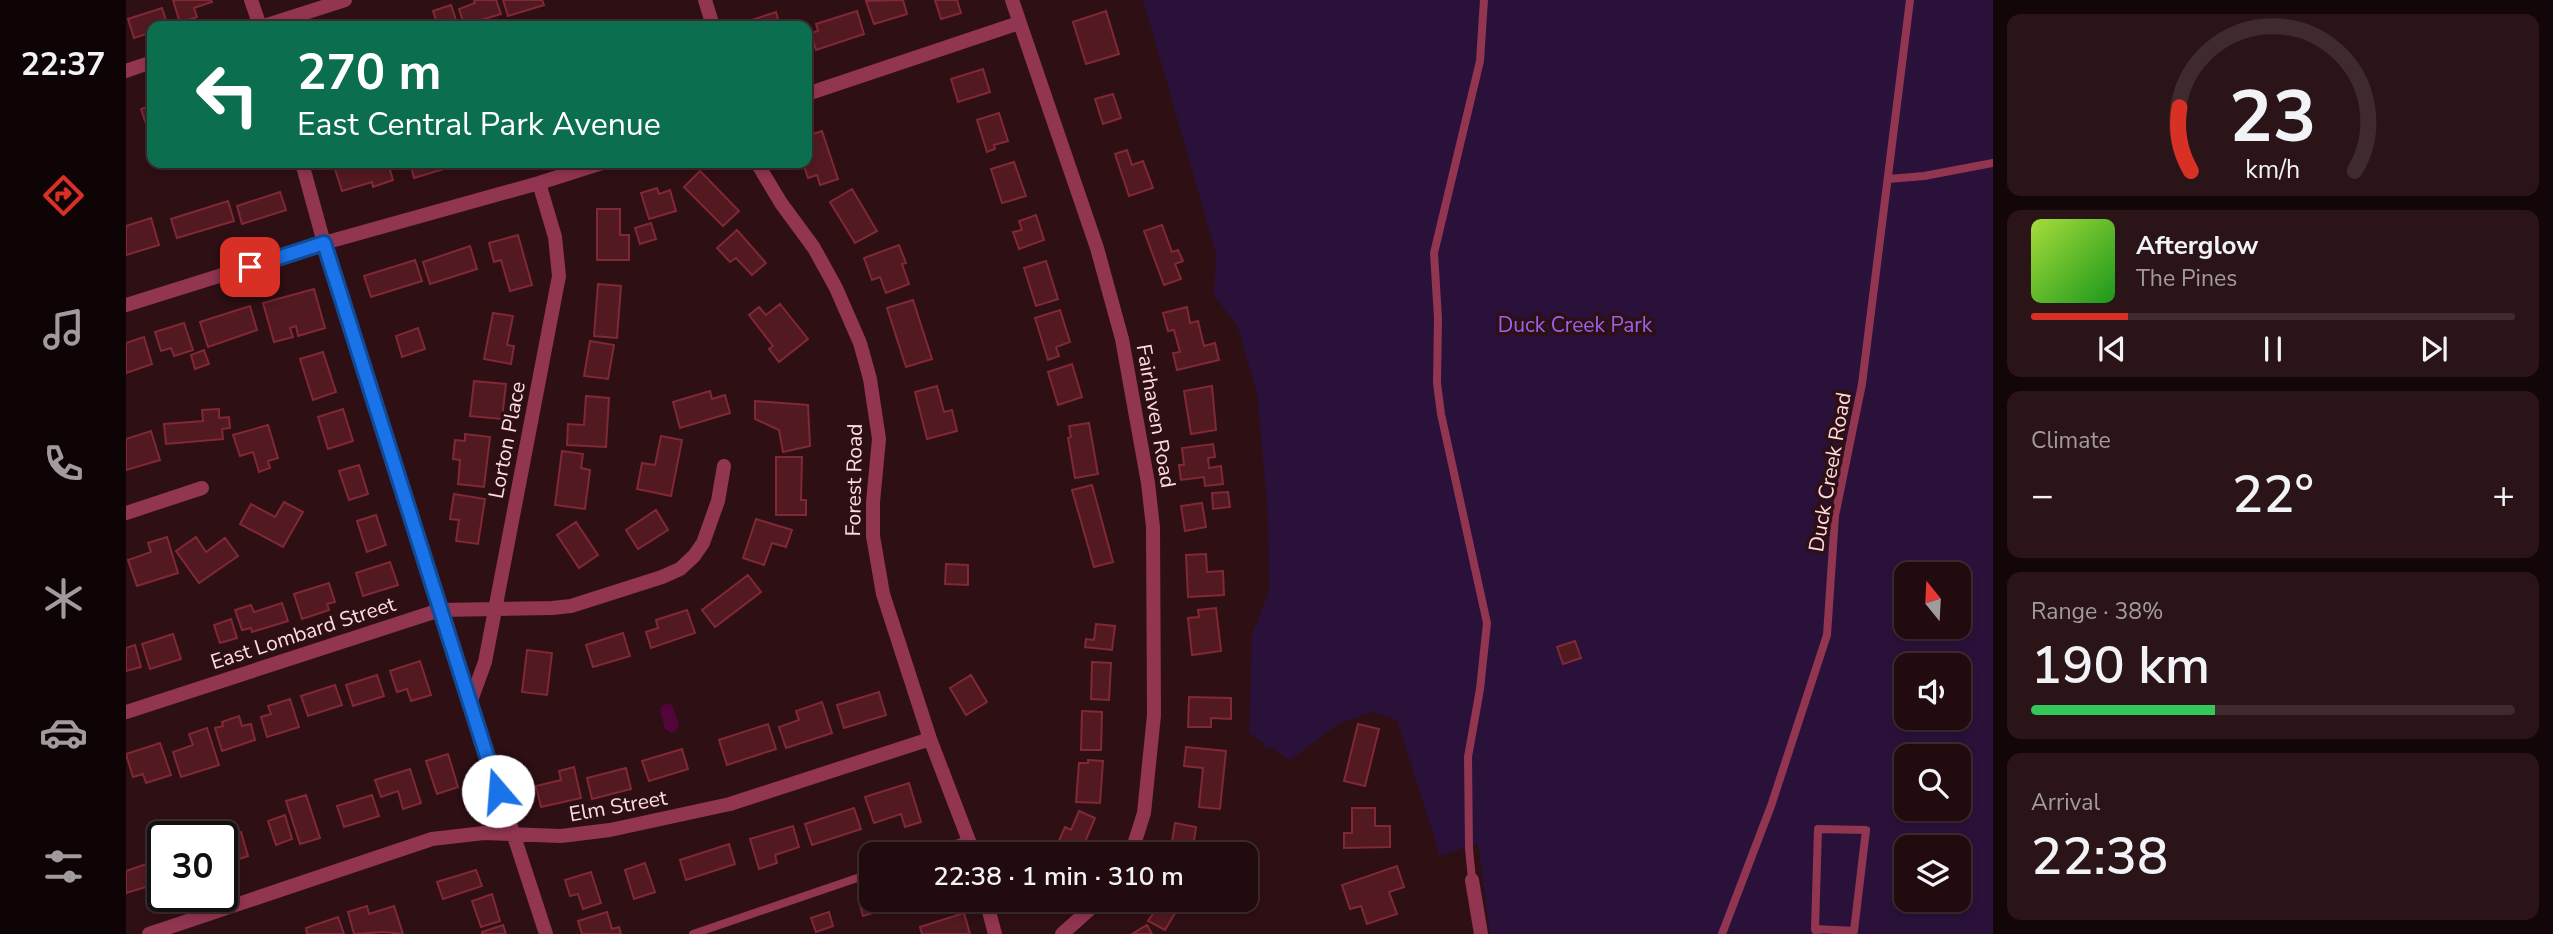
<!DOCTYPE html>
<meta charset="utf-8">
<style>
:root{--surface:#220b0f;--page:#2a1418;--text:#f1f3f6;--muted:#a29b9e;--line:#3f2b2f;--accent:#d93025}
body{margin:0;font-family:"Nunito Sans",sans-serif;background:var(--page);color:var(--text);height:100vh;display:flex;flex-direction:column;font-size:26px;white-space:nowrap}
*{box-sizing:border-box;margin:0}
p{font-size:23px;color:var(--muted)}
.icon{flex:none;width:38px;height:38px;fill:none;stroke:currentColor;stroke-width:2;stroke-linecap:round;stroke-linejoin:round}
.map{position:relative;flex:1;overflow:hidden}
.sheet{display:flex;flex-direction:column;gap:14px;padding:14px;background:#130608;width:560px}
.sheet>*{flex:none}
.banner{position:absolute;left:21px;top:21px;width:665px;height:147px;border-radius:14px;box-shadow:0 4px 10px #0003,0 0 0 2px var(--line);background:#0b6e4f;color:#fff;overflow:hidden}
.needle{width:46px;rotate:342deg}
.buttons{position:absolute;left:1768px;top:562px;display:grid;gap:14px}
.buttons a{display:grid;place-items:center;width:77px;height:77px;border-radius:14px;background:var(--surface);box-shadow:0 4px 10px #0003,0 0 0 2px var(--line);font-size:35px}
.speed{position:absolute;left:21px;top:821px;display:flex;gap:14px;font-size:35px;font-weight:700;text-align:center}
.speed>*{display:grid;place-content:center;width:91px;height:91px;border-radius:50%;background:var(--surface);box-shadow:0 4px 10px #0003,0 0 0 2px var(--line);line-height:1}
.speed .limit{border:4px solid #111;border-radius:10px;background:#fff;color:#111}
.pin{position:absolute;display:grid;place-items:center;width:60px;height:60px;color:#fff;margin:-30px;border-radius:14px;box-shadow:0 4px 10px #0006}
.me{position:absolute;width:77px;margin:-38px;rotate:342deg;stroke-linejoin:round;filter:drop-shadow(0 0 5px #0008)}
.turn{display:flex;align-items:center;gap:24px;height:147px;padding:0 35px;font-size:32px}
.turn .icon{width:91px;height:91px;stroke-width:2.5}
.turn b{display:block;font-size:49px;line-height:60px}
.big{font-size:52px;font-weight:600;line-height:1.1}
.sheet .tile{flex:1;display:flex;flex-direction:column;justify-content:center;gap:10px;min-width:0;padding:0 24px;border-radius:14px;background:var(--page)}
.sheet .dial{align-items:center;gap:0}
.dial svg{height:182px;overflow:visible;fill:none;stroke:var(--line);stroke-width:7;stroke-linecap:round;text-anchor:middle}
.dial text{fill:var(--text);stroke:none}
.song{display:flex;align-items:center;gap:21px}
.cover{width:84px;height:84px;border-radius:10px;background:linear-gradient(135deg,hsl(80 70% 55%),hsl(120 70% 35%))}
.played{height:7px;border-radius:4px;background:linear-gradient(90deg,var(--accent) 20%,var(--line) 20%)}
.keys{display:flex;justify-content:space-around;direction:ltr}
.heat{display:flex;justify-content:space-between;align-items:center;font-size:38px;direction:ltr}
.charge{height:10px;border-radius:5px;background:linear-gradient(90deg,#34c759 38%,var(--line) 0)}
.trip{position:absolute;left:733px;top:842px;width:399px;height:70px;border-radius:14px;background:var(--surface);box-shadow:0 4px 10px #0003,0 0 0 2px var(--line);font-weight:600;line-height:70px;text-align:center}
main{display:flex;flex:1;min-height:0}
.tab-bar{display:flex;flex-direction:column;width:126px;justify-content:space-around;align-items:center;background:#0e0406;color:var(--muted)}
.tab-bar .icon{width:49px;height:49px}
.tab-bar .active{color:var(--accent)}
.tab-bar b{font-size:32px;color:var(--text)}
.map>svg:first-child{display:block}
.green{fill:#2a1139;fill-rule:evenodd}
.water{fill:#51053b}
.building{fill:#521920;stroke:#802835;stroke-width:2}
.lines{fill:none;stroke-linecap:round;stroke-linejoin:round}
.service{stroke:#923551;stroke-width:8}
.minor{stroke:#923551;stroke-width:14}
.route-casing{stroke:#114b97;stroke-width:18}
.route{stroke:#1a73e8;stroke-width:12}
.labels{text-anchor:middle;stroke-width:7;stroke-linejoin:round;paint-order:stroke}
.park-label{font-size:21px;fill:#9c62ee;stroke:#2e0f14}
.street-label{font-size:21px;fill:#ffdce4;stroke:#2e0f14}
</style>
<main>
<nav class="tab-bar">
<b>22:37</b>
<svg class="icon active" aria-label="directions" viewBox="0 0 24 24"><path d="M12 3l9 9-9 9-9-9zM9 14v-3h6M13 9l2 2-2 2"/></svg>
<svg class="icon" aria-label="music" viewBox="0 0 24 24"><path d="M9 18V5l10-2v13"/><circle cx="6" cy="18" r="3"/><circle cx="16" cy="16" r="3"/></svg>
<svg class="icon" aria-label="phone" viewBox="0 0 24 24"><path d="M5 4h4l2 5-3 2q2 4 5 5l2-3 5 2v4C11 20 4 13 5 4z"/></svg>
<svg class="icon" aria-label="climate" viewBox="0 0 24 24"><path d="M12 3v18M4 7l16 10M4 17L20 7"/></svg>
<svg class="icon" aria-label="car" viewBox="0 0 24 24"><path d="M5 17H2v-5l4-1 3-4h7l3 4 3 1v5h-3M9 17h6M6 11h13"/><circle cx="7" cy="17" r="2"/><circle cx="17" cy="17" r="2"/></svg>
<svg class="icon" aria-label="filters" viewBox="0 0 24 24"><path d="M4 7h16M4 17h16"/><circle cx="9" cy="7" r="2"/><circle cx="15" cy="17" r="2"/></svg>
</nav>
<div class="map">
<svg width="1867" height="934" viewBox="0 0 1867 934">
<rect width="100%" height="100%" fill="#2e0f14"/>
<!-- green -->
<path class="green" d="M1017,0H1867V934H1364L1352,843L1314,856L1271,720L1246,712L1212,724L1164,760L1144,747L1137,749L1138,743L1123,733L1126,634L1143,592L1142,514L1131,392L1111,325L1088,296L1090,253ZM1780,574H1832V626H1780ZM1780,665H1832V718H1780ZM1780,756H1832V808H1780ZM1780,847H1832V900H1780Z"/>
<!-- water -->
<path class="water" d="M542,703L546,705L553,725L549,731L545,733L539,729L534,710L536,706Z"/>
<!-- building -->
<path class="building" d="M47,0H85L86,2L68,8L71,17L54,23Z
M348,0H370L375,14L338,25L333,9L349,3Z
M377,0H416L418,5L382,16Z
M777,0L781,14L748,24L740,1Z
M809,0H831L835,13L815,19Z
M325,5L332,26H292L310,20L307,11Z
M36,8L42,26H26V32L8,38L2,19Z
M731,11L738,34L690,50L685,33L692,31L690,24Z
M980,11L993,54L960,64L947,22Z
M650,12L654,26H628L626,20Z
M857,69L864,92L832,102L825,79Z
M987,94L995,118L977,124L969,99Z
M26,105V142L15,109Z
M873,113L882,141L868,145L869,149L861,152L851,120Z
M696,131L712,179L694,185L691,175L682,178L677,163H681V136Z
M1001,150L1006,165L1017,161L1027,188L1003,196L989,154Z
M888,162L900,196L876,203L865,169Z
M220,163H262L267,180L247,187L246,182L216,191L208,166Z
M284,163H320L321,168L288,178Z
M574,171L613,211L597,226L558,187Z
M531,188L533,194L544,190L550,211L523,219L515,193Z
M726,189L751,231L729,243L704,202Z
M154,192L160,210L116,224L111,206Z
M102,201L108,221L51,238L45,219Z
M471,209H494V235H503V260H471Z
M910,215L918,240L893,249L887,232L896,230L893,221Z
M25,218L33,245L0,255V226Z
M525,223L530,239L514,244L509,228Z
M1036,225L1046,252L1052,250L1057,261L1049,264L1055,279L1038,285L1018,231Z
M611,230L640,263L626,275L610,258L604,262L591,248Z
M392,235L406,285L384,291L375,260L368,262L363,243Z
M773,245L780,263L776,264L783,284L760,293L754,277L746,280L738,258Z
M344,246L351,269L304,284L297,262Z
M289,260L296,281L245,297L238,276Z
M920,261L932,299L910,306L898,268Z
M472,284L495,286L491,338L468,336Z
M188,289L199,328L172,336L170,326L164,328L167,337L148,342L137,303Z
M787,300L806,359L780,367L761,308Z
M654,304L682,339L653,362L643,349L647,346L623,315L633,307L640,315Z
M124,306L131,330L82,347L74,322Z
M1061,307L1064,323L1072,321L1078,346L1089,343L1093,360L1051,370L1047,353L1054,352L1048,330L1042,331L1037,313Z
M934,310L944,342L930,347L933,356L922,360L909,318Z
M367,313L387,316L381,345L388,346L385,364L358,359Z
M58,323L67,350L48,356L45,348L35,351L29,332Z
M292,328L299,349L276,357L270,336Z
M18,337L26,364L0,373V343Z
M464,341L488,345L482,379L458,376Z
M78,350L83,364L69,369L65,355Z
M197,352L210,392L187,400L174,359Z
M946,364L956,397L932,405L922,372Z
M348,381L380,384L376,419L344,416Z
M811,386L818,412L826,410L831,431L801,439L789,392Z
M1086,386L1090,430L1065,434L1058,391Z
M584,391L586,399L599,395L604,413L554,428L547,402Z
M460,396L483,398L480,447L441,445L442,424L458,425Z
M629,401L682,405L684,446L657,452L653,430L629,419Z
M93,409V418L103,417L104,428L96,429L97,439L40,444L38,424L77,421L76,410Z
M217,409L227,441L202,449L192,417Z
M963,423L972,474L949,478L942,438L945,437L943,426Z
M142,425L152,458L142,461L144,468L133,472L127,452L114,456L107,435Z
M25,431L34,460L0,470V439Z
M339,434L364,437L358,487L332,484L334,460L327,459L329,440L339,441Z
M535,436L556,440L545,496L511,489L516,463L529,465Z
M1087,444L1089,457L1082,458L1083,468L1095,466L1097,484L1079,486L1078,477L1055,480L1053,465H1058L1056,448Z
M436,451L457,454L455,468L464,470L459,509L429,505Z
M650,457H676L675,500H680V515H650Z
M233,465L242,494L223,500L213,471Z
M966,485L987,562L968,567L946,490Z
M1102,492L1104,507L1087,509L1086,493Z
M328,494L359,499L352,544L330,541L333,520L324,519Z
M158,502L177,512L157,547L114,524L125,504L149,517Z
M1076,503L1080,527L1059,531L1055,506Z
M530,510L542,530L512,549L500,530Z
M250,515L260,545L241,552L231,521Z
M630,519L666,530L660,547L646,543L638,565L617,558Z
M450,522L472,555L453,568L431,535Z
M41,537L52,573L11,586L2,560L25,552L22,543Z
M70,537L80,552L99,538L112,556L73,583L50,551Z
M1080,554L1081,572L1097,571L1098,595L1062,597L1060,555Z
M264,562L272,585L237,596L230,573Z
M820,564L842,565V585L819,584Z
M622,575L635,592L589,627L576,610Z
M203,583L209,602L201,604L203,610L176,619L168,594Z
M156,603L162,621L126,632L125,628L116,630L109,610L125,605L128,612Z
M1090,608L1095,651L1066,655L1062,618L1073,617L1072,610Z
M561,610L569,633L525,648L520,632L532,628L530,620Z
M105,619L111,638L94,643L88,625Z
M970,624L989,626L986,650L959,647L960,639L968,640Z
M497,633L504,656L467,667L460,645Z
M47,634L55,659L24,669L16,644Z
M1449,641L1455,658L1437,664L1431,647Z
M9,645L15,667L0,671V648Z
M401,650L426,653L421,695L396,692Z
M294,661L305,695L285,701L281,689L271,692L264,671Z
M966,662L985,663L983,700L965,699Z
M251,675L258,696L227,706L220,685Z
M845,675L861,702L840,715L824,688Z
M209,685L216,705L182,716L175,696Z
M753,692L760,715L718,728L711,705Z
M1063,697L1105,698V719L1085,718V727H1062Z
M164,699L173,727L141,737L135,717L145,714L142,706Z
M696,702L706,733L660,748L653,727L673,720L670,711Z
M956,711L976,712L975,750H955Z
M113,716L116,726L125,724L129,740L96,751L89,728L97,726L96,722Z
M642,724L650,749L601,765L593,740Z
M1232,724L1253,729L1239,786L1218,781Z
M81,728L93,765L55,777L47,752L67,745L63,734Z
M34,743L45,775L20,783L17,774L7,777L0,754Z
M1060,747L1100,751L1094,809L1073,807L1077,768L1058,766Z
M556,749L562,769L523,781L516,761Z
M322,754L332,787L311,794L300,761Z
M962,760L977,761L974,803L950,802L953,763H962Z
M448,767L455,798L415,807L410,786L435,780L433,771Z
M500,768L505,789L466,799L461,778Z
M284,769L295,803L277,809L272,791L255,797L249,780Z
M783,783L795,822L779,827L775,814L748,823L739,797Z
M180,795L194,838L174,844L160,801Z
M246,795L253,816L218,827L211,806Z
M728,808L735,829L686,845L679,824Z
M1226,808H1249V826H1264V847L1218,848V833H1226Z
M953,811L969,818L954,854H927L939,827L945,830Z
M159,815L166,839L150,845L142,821Z
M1049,823L1070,827L1066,854H1044Z
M667,826L673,847L649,855L651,863L633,869L624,839Z
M115,832L122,856L96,865V838Z
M603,844L609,864L560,880L554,860Z
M23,863L30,884L0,893V871Z
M519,863L529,892L508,899L499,870Z
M1271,866L1278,887L1263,892L1271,914L1241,924L1235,906L1224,909L1216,885Z
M350,870L356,886L317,899L311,882Z
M465,872L475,903L457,909L452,894L444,896L439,880Z
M366,894L374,921L355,927L346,901Z
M746,898L750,912L737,916L733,902Z
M897,900H919L900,907Z
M1025,900H1057L1039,930L1022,921L1028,912L1020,908Z
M241,906L243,914L268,906L277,934L258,932L228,934L222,912Z
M481,912L486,929L493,927L495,934H456L452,921Z
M703,912L707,926L690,932L685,918Z
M838,913L844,934H796L794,927Z
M212,917L218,934H181L180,928Z
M377,925L380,934H356V932Z
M1021,925L1026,934H1006Z"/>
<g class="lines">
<!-- service -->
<path class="service" d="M1763,179L1798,176L1867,163
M801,854L844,839
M1346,880L1343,848L1342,757L1354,689L1361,623L1315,414L1311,383L1312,318L1308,253L1354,61L1358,0
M1689,929L1728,931L1740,830L1692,829L1689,929L1691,934
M567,934L746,873
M1596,934L1645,806L1701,635L1709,516L1736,384L1784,0"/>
<!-- minor -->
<path class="minor" d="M125,0L134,26
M579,0L587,26
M886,0L971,248L996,339L1022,483L1027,527L1028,715L1018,813L1005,854
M138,26L219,0
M0,71L26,62
M681,94L893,23
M176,163L198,243L314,610L420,934
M631,163L655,203L688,248L710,288L734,343L744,379L753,439L747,502V536L757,594L804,739L848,854
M0,305L198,243L413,183L476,163
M0,513L76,488
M344,703L359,662L433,276L429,237L413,183
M0,712L314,610L426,608L445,606L536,577L554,569L568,556L577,543L592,501L598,466
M1346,880L1355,934
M860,900L869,934
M23,934L306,839L358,833L435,836L484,830L604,804L804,739
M936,934L974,900"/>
</g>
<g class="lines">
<!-- route casing -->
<g class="route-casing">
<path id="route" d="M124,267L198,243L372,791"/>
</g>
<!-- route -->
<use href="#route" class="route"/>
</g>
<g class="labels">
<!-- park labels -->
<g class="park-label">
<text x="1449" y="332">Duck Creek Park</text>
</g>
<!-- street labels -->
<g class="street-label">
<text transform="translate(1030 416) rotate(80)" y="7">Fairhaven Road</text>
<text transform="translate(381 440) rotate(-79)" y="7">Lorton Place</text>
<text transform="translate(1704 472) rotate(-80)" y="7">Duck Creek Road</text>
<text transform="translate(728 480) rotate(-89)" y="7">Forest Road</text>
<text transform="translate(177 633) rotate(-18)" y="7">East Lombard Street</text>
<text transform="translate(492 806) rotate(-10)" y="7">Elm Street</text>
</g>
</g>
</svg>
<div class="buttons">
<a><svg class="needle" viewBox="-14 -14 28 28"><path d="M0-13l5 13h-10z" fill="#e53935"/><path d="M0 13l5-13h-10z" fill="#a29b9e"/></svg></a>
<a><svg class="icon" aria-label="sound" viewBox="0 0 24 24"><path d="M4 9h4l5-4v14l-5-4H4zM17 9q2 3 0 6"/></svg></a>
<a><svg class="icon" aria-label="search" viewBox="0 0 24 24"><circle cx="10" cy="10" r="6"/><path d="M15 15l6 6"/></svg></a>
<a><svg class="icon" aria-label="layers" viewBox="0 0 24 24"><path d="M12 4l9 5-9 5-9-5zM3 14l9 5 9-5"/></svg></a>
</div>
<div class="speed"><div class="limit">30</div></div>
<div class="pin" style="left:124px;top:267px;background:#d93025"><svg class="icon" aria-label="arrive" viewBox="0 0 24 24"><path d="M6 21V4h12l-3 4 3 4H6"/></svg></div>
<svg class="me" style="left:372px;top:791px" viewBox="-20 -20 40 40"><circle r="19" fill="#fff"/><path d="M0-13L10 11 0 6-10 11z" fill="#1a73e8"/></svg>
<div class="trip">22:38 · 1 min · 310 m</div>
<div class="banner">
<div class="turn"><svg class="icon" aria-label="left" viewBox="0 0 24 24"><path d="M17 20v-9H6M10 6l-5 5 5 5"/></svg><div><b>270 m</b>East Central Park Avenue</div></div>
</div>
</div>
<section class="sheet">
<div class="tile dial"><svg viewBox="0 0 100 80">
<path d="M14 69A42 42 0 1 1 86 69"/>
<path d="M14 69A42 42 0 0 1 9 41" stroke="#d93025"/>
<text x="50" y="56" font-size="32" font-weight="700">23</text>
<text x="50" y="72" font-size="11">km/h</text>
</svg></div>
<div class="tile">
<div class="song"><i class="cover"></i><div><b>Afterglow</b><p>The Pines</p></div></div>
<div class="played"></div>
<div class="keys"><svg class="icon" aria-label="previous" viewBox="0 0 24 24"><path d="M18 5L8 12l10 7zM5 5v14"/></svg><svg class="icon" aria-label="pause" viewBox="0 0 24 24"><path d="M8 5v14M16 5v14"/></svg><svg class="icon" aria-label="next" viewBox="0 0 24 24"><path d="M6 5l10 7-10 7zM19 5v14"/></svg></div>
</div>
<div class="tile"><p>Climate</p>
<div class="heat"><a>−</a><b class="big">22°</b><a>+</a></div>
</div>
<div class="tile"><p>Range · 38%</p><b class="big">190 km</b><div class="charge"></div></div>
<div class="tile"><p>Arrival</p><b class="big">22:38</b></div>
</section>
</main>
